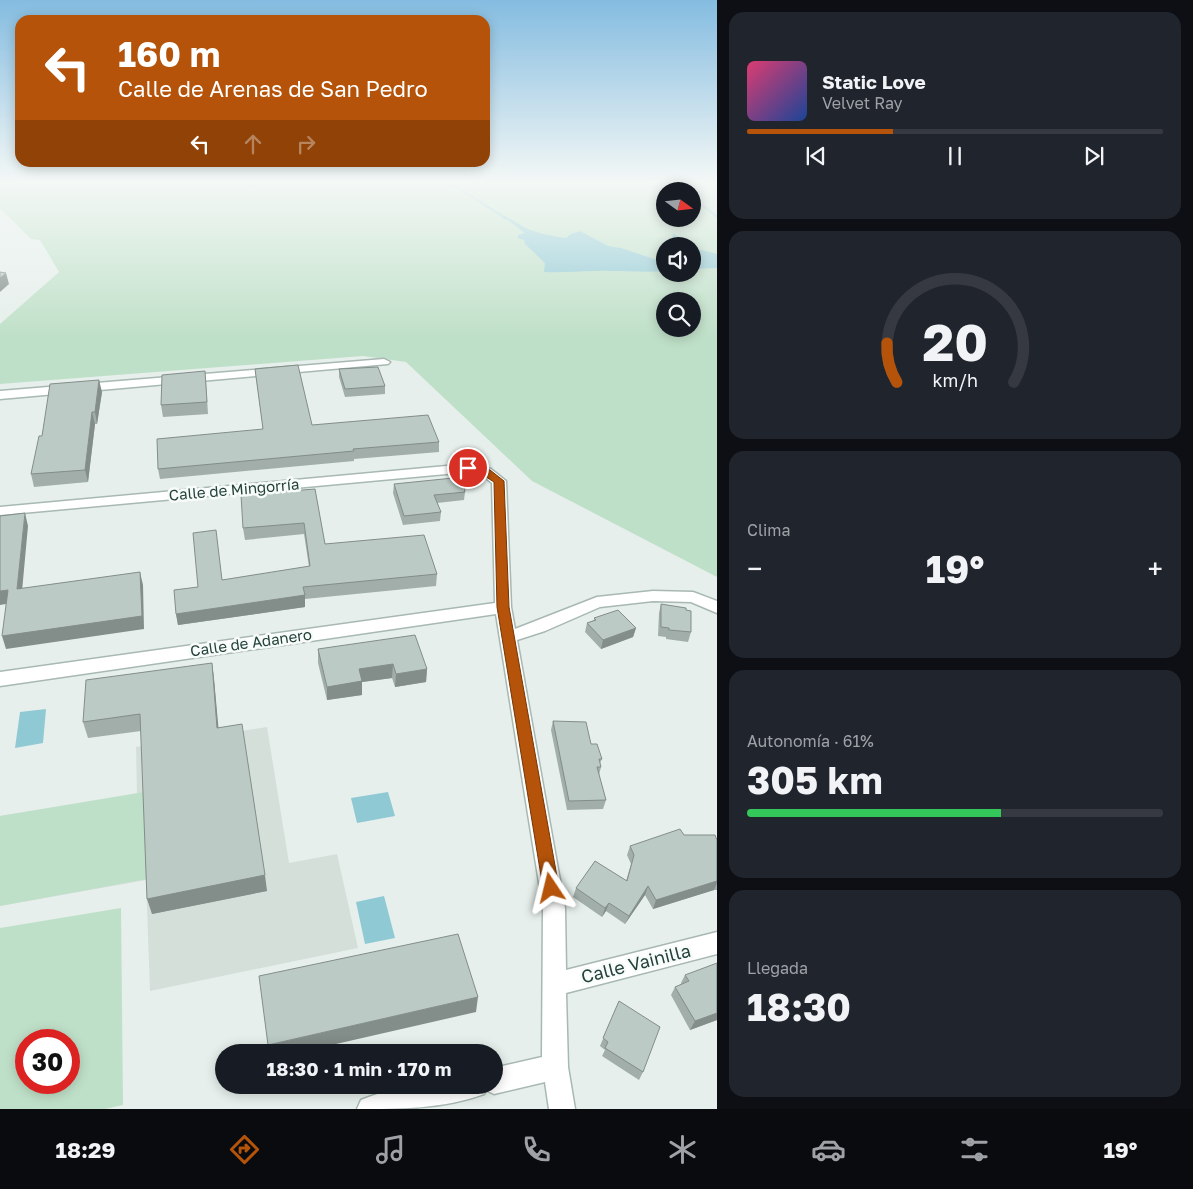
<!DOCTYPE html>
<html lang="es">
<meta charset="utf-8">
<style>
:root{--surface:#171b24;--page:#20242c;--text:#f1f3f6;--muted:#9ea1a6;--line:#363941;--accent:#b45309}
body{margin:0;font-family:"Golos Text",sans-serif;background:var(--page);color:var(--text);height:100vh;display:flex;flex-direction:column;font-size:19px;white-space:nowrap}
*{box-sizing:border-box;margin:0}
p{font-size:16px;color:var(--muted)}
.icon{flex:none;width:28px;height:28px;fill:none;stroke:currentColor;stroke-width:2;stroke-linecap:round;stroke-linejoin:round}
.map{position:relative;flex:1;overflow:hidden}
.side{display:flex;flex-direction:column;gap:12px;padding:12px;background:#0d0f14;width:476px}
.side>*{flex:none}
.banner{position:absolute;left:15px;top:15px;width:475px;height:152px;border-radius:15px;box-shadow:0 2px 12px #0003;background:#b45309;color:#fff;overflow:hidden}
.needle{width:32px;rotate:105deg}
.buttons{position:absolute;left:656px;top:182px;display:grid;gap:10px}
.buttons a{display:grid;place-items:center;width:45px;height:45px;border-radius:50%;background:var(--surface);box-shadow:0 2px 12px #0003;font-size:25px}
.speed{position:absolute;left:15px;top:1029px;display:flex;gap:10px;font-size:25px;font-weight:700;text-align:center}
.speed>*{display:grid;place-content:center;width:65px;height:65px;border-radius:50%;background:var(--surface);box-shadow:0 2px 12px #0003;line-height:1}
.speed .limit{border:8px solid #d22;background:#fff;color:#111}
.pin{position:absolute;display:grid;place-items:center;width:42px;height:42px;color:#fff;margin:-21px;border:2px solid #fff;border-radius:50%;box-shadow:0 1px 5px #0007}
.me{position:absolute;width:55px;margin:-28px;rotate:350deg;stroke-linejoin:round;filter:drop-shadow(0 0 4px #0008)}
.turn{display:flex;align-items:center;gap:18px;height:105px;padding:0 20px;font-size:22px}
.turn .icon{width:65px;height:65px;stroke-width:2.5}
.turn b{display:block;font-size:35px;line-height:42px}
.lanes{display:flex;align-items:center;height:48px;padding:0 20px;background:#0003;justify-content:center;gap:25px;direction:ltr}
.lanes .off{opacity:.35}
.big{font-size:38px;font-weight:700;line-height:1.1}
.side .tile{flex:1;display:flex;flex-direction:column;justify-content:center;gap:8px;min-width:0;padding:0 18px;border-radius:15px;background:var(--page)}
.side .dial{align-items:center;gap:0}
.dial svg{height:130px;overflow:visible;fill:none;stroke:var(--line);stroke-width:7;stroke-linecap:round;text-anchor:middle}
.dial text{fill:var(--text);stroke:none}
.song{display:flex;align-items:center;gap:15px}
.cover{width:60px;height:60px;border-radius:8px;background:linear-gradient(135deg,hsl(340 70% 55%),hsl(220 70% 35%))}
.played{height:5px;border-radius:2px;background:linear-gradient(90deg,var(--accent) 35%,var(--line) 35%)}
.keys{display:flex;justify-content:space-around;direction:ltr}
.heat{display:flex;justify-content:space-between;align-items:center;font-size:28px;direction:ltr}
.charge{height:8px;border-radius:4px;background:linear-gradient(90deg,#34c759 61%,var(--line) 0)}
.trip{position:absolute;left:215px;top:1044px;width:288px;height:50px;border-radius:25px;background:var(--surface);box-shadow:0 2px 12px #0003;font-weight:700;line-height:50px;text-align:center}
.dock{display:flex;height:80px;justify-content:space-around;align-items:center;background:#090b0e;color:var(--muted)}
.dock .icon{width:35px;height:35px}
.dock .current{color:var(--accent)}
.dock b{font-size:22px;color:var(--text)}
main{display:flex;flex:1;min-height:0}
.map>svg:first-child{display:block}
.built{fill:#d4dfda}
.green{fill:#bfe0c8;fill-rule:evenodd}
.water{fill:#8ec9d4}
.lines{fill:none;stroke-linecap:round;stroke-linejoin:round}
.stream{fill:#8ec9d4;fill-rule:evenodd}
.minor-casing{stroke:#a8b8b2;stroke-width:3}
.minor{fill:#fff;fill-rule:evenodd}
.wall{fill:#a1aea9}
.shaded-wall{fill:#838d89}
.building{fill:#bbcac4;stroke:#838d89}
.route{fill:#b45309;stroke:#753606}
.labels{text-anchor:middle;stroke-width:5;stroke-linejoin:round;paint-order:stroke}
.street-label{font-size:15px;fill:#24423a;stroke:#f7fbf9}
.near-street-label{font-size:18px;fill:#24423a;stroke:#f7fbf9}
</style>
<main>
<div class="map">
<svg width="717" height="1109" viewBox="0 0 717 1109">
<rect width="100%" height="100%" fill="#e6efeb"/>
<!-- built -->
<path class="built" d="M267,727L289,863L337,854L358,948L150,991L146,880L0,906V816L137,794L136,747Z"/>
<!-- green -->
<path class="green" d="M0,182H717V577L532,481L406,362L363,356L0,384V324L59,272L40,240L31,239L0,208ZM665,191H692V219H665ZM665,246H692V274H665ZM665,301H692V329H665Z
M144,792L147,879L0,906V816Z
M121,908L123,1105L105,1109H0V928ZM26,1040H69V1082H26Z"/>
<!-- water -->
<path class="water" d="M501,215C510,218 515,222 522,226C531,232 555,237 566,238L571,234L580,231L608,246L621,248L657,260L665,257V271C641,273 618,270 595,271C578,271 562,273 544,272L545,263L525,244L524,240L518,238V235L525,233Z
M673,233L701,250L717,254V268L693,269L692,246H670Z
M46,709L43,743L15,748L20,712Z
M388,792L395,816L357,823L351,798Z
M384,896L395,938L365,944L356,902Z"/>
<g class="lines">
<!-- stream -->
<path class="stream" d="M447,182H451L509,219L506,220Z
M683,182H687L690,191H688Z
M692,196L717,215V218L692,199Z"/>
<!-- minor casing -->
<g class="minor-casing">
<path id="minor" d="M384,359L390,362L388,364L0,399V391Z
M468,464L491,469L506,481L511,607L515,629L597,597L653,591L693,592L717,601V613L691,602L653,601L600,607L545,631L517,640L565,908L566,970L717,932V954L566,993L568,1067L575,1109H549L545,1082L494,1094L486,1090L484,1094C443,1109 400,1109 357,1109L361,1100C403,1082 449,1085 494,1085V1068L542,1057L543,908L496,614L0,686V672L495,603L492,483L482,475L468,472L0,515V507Z"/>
</g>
<!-- minor -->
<use href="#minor" class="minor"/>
</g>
<!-- wall -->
<path class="wall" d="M255,369L312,425L439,442V452L354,459V461L160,479L158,469L263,429Z
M339,369L385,386V394L345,397L339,377Z
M206,382L208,414L163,417L161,405Z
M102,392L97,424H95L88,482L34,487L31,474L42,436Z
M394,484L465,492L464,500L437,503L441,512L440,521L403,525L393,493Z
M315,489L325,544L437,574L436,586L305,599V607L178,625L176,614L198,587L309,567L304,534L245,540L243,528Z
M661,604L686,610L691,632L688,642L666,639V637L658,636L659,613Z
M594,618L636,628L633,637L601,649L585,632L587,623L594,620Z
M318,649L427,669L426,682L395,687L392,678L362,682V695L327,700L318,663Z
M212,663L214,679L218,728L267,891L152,914L141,731L88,738L83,722Z
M553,721L591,744L602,759L600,763L601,767L599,775L606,800L603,809L567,810L551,730Z
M684,835L717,840V890H714L653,909L645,895L625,924L606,911L602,917L573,897L576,888L626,881L631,864L627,855L630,846Z
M685,975L717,1020L690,1030L671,995L675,987L681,984V983Z
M619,1001L643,1072L639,1080L602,1056L605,1050L600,1046Z"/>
<!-- shaded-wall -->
<path class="shaded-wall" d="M6,273L9,284L0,292V278Z
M99,380L102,392L97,424L95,412Z
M92,412L95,424L88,482L85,470Z
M25,513L28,526L21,602L17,589Z
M140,572L143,585L144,629L6,649L2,636Z
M8,590L12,603L0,605V591Z
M305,595V607L178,625L176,614Z
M636,628L633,637L601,649L603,640Z
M212,663L214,679L220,744L217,728Z
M393,664L392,678L362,682V695L327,700V687L359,669Z
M427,669L426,682L395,687L396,674Z
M265,875L267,891L152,914L147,899Z
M717,881V883L714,890L653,909L656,900Z
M648,886L645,895L625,924L629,916Z
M609,903L606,911L602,917L605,908Z
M478,997L476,1012L301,1052H270L268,1045Z
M717,1013V1020L690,1030L695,1021Z"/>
<!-- building -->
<path class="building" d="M0,272L6,273L0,278Z
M298,365L312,425L428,415L439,442L353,449L354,451L158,469L157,439L263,429L255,369Z
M378,367L385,386L345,389L339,369Z
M205,371L207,402L161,405L162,375Z
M99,380L95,412H92L85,470L31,474L39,436H42L50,384Z
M463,477L465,492L434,495L441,512L404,516L394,484Z
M315,489L325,544L424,535L437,574L303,587L305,595L176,614L174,590L198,587L193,533L216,530L222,580L310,566L304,523L243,528L241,495Z
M25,513L17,589L140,572L142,616L2,636L8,590L0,591V516Z
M661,604L686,608V610L691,611V632L669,630V628L661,627Z
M618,610L636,628L603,640L587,623L596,620L594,618Z
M415,635L427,669L396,674L393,664L359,669L362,681L327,687L318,649Z
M212,663L217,728L242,724L265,875L147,899L140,714L83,722L86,680Z
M553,721L586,722L591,744H597L602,759H599L601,767H597L606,800L569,801Z
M680,829L684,835H715L717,840V881L656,900L648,886L629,916L609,903L605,908L576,888L595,861L627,881L634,855L630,846Z
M458,934L478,997L268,1045L259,976Z
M717,963V1013L695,1021L675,987L689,981L685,975Z
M619,1001L660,1027L643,1072L605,1048L608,1042L603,1038Z"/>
<!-- sky -->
<linearGradient id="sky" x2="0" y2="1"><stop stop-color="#84bce0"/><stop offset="0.54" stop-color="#f4f8f6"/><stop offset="1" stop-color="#f4f8f6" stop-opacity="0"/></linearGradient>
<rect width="717" height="337" fill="url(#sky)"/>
<!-- route -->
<path class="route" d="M468,465L490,470L504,481L509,607L559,888L557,894L551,896L545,894L543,888L497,607L494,482L483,475L464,471V466Z"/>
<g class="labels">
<!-- street labels -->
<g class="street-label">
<text transform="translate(234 490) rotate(-5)" y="5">Calle de Mingorría</text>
<text transform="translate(251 643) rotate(-8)" y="5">Calle de Adanero</text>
</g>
<!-- near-street labels -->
<g class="near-street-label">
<text transform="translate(636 964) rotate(-14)" y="6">Calle Vainilla</text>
</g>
</g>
</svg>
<div class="buttons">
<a><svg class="needle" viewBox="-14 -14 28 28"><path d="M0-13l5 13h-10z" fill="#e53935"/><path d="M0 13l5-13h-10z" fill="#9ea1a6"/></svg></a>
<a><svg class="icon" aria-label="sound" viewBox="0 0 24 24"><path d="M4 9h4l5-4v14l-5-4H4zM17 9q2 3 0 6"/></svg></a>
<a><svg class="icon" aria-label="search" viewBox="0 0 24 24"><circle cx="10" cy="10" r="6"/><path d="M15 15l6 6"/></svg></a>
</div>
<div class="speed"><div class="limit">30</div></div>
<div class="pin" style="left:468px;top:468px;background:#d93025"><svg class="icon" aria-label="arrive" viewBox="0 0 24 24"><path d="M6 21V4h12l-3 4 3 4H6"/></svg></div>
<svg class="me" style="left:551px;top:888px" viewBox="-20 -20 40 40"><path d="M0-17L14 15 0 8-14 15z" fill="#b45309" stroke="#fff" stroke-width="4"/></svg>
<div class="trip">18:30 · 1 min · 170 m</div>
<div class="banner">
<div class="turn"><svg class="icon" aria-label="left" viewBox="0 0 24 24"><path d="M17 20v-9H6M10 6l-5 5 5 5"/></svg><div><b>160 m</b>Calle de Arenas de San Pedro</div></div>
<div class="lanes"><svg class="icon" aria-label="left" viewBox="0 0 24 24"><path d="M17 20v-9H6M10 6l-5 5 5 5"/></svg><svg class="icon off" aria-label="ahead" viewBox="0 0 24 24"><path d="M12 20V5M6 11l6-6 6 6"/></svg><svg class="icon off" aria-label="right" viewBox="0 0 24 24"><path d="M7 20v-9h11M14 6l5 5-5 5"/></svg></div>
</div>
</div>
<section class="side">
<div class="tile">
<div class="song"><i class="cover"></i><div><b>Static Love</b><p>Velvet Ray</p></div></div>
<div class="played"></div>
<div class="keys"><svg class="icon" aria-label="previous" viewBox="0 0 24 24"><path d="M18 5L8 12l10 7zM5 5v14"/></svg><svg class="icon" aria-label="pause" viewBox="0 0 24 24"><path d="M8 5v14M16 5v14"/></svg><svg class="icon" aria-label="next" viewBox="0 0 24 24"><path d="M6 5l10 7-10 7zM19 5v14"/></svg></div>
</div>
<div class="tile dial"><svg viewBox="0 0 100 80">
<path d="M14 69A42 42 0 1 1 86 69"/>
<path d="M14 69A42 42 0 0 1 8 45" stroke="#b45309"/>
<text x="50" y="56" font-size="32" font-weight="700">20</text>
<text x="50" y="72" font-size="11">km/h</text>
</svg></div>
<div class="tile"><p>Clima</p>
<div class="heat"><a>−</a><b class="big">19°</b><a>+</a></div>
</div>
<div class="tile"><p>Autonomía · 61%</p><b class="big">305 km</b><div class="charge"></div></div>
<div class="tile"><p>Llegada</p><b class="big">18:30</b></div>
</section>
</main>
<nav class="dock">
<b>18:29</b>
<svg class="icon current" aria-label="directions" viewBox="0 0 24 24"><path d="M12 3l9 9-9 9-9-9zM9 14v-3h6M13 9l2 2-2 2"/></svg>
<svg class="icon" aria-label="music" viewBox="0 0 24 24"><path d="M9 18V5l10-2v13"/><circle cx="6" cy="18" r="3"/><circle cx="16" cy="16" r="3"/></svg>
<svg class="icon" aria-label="phone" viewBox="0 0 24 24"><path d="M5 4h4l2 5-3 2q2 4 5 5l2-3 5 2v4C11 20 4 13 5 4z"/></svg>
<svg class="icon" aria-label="climate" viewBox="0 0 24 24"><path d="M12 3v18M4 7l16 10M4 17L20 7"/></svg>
<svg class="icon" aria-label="car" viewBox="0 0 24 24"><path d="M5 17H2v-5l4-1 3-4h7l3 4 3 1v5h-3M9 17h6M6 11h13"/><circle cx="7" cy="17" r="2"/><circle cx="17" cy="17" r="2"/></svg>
<svg class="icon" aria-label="filters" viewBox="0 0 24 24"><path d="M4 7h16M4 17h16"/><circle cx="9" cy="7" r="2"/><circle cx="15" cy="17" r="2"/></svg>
<b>19°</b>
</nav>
